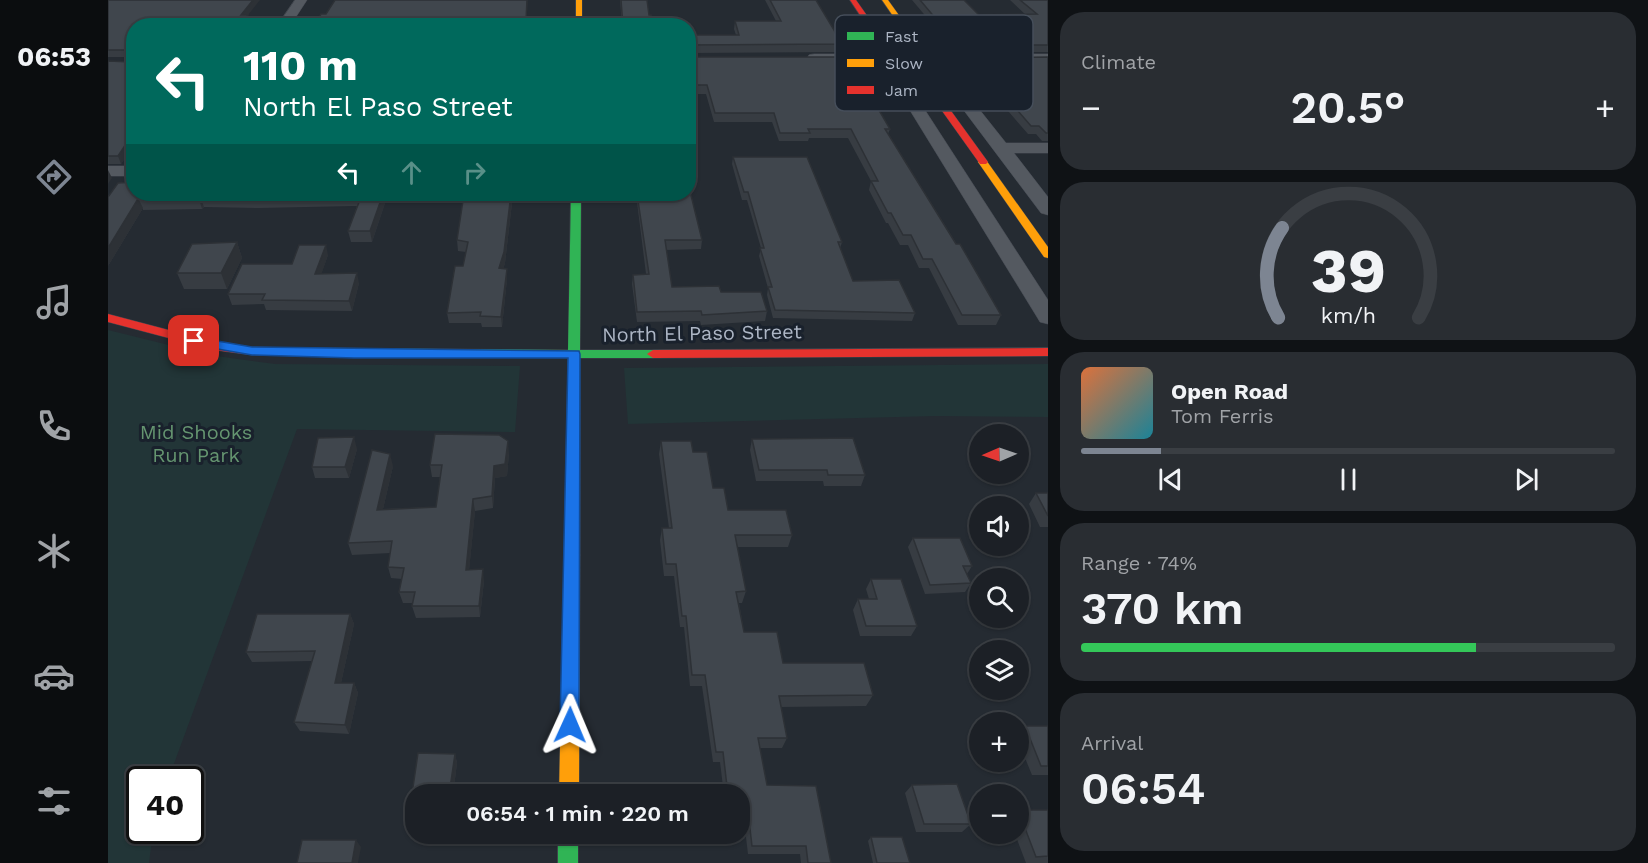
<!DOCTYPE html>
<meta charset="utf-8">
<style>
:root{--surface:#1c2026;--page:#292d32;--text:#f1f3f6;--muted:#a0a3a7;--line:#3a3e43;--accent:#7d8592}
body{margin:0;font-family:"Work Sans",sans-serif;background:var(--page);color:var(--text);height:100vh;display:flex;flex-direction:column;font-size:22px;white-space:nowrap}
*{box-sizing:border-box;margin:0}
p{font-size:20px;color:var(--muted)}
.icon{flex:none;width:33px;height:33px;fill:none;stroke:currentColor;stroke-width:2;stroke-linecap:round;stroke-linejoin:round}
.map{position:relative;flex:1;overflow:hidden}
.details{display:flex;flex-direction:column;gap:12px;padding:12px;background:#0f1215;width:600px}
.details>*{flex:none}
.top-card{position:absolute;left:18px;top:18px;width:570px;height:183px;border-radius:24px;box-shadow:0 2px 4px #0004,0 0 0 2px var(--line);background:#00695c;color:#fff;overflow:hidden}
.needle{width:39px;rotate:268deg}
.tools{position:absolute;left:861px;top:424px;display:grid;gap:12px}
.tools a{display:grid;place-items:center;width:60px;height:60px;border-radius:50%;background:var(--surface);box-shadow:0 2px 4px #0004,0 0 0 2px var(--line);font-size:30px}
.speed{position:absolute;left:18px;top:766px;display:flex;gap:12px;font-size:30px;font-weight:700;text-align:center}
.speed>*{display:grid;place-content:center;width:78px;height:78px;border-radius:50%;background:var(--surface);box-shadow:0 2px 4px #0004,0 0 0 2px var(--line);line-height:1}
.speed .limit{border:3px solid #111;border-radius:9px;background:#fff;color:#111}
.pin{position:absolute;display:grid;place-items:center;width:51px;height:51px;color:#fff;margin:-26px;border-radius:12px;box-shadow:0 3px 9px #0006}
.me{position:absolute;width:66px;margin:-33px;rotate:1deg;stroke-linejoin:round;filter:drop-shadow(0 0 4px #0008)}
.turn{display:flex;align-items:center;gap:21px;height:126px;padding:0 18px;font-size:27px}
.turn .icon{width:78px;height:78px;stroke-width:2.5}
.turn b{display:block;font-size:42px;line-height:51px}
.lanes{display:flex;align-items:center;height:57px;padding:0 18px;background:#0003;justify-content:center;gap:30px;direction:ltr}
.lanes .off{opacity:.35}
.big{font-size:45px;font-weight:600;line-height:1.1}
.details .widget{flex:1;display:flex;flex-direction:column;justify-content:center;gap:9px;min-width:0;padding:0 21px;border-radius:24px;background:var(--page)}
.details .dial{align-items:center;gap:0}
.dial svg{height:156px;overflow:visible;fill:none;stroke:var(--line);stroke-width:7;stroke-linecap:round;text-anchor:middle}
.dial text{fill:var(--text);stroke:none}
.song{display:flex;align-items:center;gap:18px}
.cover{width:72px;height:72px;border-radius:9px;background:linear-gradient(135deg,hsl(20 70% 55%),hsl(190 70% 35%))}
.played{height:6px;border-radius:3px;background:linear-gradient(90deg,var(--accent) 15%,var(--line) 15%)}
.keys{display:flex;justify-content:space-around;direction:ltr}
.heat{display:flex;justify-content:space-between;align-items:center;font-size:33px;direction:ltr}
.charge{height:9px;border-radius:4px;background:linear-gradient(90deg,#34c759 74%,var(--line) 0)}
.trip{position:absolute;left:297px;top:784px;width:345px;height:60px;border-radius:24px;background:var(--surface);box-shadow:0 2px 4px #0004,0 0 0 2px var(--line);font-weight:600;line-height:60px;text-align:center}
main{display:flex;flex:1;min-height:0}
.dock{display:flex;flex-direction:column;width:108px;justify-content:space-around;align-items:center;background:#0b0d0f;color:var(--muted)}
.dock .icon{width:42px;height:42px}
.dock .current{color:var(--accent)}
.dock b{font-size:27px;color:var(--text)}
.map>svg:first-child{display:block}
.green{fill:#223537}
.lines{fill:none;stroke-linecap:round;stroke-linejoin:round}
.street-casing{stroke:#42474f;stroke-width:1}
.fast-casing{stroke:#42474f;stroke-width:1}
.slow-casing{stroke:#42474f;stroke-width:1}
.jam-casing{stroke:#42474f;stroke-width:1}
.street{fill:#545960;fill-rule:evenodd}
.fast{fill:#30b455;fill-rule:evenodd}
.slow{fill:#ff9f0a;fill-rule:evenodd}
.jam{fill:#e5322d;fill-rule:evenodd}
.wall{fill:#373c42}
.shaded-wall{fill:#2d3136}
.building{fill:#40464d;stroke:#2d3136;stroke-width:1.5}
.route{fill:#1a73e8;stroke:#114b97;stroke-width:1.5}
.labels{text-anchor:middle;stroke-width:6;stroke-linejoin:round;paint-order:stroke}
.street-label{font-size:20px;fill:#adb6c5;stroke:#19212c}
.park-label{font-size:20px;fill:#659570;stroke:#19212c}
.key{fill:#19212c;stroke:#454e5a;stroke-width:1.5}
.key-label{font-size:16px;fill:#adb6c5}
</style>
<main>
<nav class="dock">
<b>06:53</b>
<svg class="icon current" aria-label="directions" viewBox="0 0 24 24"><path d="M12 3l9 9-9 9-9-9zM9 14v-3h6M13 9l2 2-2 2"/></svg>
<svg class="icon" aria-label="music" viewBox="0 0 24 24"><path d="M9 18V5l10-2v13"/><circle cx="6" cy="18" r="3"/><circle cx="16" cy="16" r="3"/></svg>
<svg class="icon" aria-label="phone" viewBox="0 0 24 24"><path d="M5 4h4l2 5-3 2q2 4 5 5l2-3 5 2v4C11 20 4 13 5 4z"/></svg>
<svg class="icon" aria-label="climate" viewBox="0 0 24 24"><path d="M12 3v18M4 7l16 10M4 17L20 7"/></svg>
<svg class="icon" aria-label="car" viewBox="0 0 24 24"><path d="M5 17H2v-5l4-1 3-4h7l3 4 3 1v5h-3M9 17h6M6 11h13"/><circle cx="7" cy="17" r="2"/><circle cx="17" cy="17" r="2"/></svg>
<svg class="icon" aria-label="filters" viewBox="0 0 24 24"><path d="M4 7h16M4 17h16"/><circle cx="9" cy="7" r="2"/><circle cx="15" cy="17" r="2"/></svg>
</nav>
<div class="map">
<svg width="940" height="863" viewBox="0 0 940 863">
<rect width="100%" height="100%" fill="#252b32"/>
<!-- green -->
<path class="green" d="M0,330L101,355L167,364L412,366L407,432L189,429L60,780H32V831H45L41,863H0Z
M940,364V417L828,416L520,424L516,368Z"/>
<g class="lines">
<!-- street casing -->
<g class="street-casing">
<path id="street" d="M187,0H199L182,26H169Z
M706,54H940V62H829L840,70L898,143H940V153H906L940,197V215L933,213L830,76L817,67L816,62H795L793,73L940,300V324L932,322L929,317L779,73L781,62L701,61L699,58L701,55Z
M0,166H26V176H0Z"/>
</g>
<!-- fast casing -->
<g class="fast-casing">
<path id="fast" d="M463,194H473L472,350H545L551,354L545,358H472V555L469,560L464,561L459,560L456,555L460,358L195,356L189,352L195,348L460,350Z
M450,834H470V863H450Z"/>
</g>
<!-- slow casing -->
<g class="slow-casing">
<path id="slow" d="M468,0H474V26H468Z
M774,0H780L826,64L837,104L830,102L818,64Z
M872,160H878L940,247V258L936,257L870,162Z
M464,549L469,550L472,555L471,795H451L456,555L459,550Z"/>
</g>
<!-- jam casing -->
<g class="jam-casing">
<path id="jam" d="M742,0H748L791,61L838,104L880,162L878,164H872L832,108L785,65Z
M0,314L106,342L144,347L195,348L201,352L195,356L144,355L106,350L0,322Z
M940,348V356L545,358L539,354L545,350Z"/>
</g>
<!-- street -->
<use href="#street" class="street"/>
<!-- fast -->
<use href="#fast" class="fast"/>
<!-- slow -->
<use href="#slow" class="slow"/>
<!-- jam -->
<use href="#jam" class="jam"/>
</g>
<!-- wall -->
<path class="wall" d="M0,0L140,15L142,22L139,26H26V152H21L13,164H0V61L23,62L24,57H0Z
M512,0H539L541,15L545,26H514Z
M657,0H708L732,44L730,52L580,53V35H628L626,29L627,21H668Z
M804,0H856L871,15H918L902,0H940V52H848Z
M580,57L782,129L780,134L893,315L888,325H850L821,268H811L800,245H792L780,223H778L761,190L763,181L740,138H701L700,141H671L664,122H606L598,94H580Z
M940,57V141H934L928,134H920L888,97H884L859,65L862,58Z
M625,157L734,242L732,249L745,281L807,313L804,321L665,318L659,295L660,288L651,256L653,248L639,200H634L624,164Z
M26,194H403L404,203L397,263L395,269L399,279L394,327H374L373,323H341L339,313L355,266L358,252L350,251L349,240L355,200H278L264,242H243L240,231L249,206H245L152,208L96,207L94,209L35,210V208L0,266Z
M528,194H580L594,240L593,249L558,250L564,287L613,292L659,311L657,321L593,325L592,321L529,322L524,284L525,275L538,274Z
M129,242L134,258L119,289H76L69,273Z
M220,255L213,274L251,283L244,311L158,310L156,304L124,305L120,294L184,264Z
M644,439L757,475L753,486H716L715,481H648L642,450Z
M553,441L585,452L605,488L620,510L684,535L680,547H629L638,591L634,603H631L636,632L675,663L765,695L758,706L673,707L679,738L674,748H652L659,785L723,863H693L692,854H640L637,829H632V795H616L612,762H605L594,686H582L576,627H572L566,576H556L552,540L554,528H561L551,454Z
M249,449L241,478H207L204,467Z
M401,453L399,476L387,478L385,508L367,511L361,570L376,581L372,617L308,618L304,606L305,603H295L291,592L294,579L283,578L280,567L282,553L244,555L240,543L285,466L275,509L328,507L332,477H324L322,465Z
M928,493H940V527H932L921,504Z
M805,538L864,566L859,574L863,583L857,592L817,594L800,547Z
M763,579L809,626L803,636H752L745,610L750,599H761L758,589Z
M242,614L246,624L233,683H246L250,693L241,734L192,731L186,722L204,661L144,662L138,652Z
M917,726H940V775H924L910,741V734Z
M347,754L349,763L345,795H308L307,803L304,794Z
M804,785L863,824L854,832H808L797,793Z
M910,810H940V863H918L907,834H910Z
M763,837L802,863H765L760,841Z"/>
<!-- shaded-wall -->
<path class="shaded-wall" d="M145,0H152L140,15L142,22L139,26H132L133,15Z
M419,0H420L418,26V21Z
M18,144L21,152L13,164L10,156Z
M0,170L4,178L0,184Z
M33,194H43L31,200L35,208L0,266V248Z
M275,194H277L278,200L264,242L262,231Z
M403,194L404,203L397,263L392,279L391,268Z
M92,196L96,207L94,209L91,199Z
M129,242L134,258L119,289L113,273Z
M218,245L220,255L210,284L207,274Z
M399,269V279L394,327L393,317Z
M249,273L251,283L244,311L241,301Z
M246,437L249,449L241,478L237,467Z
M400,441L401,453L399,476L387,478L385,508L384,496L386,466Z
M282,454L285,466L272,522L269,510Z
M365,499L367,511L360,581L358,570Z
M375,569L376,581L372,617L371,606Z
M242,614L246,624L231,692L227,683Z
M246,683L250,693L241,734L237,725Z
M347,754L349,763L345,795H341Z
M248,840L253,847L250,863H244Z"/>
<!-- building -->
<path class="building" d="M0,0H145L133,15H140L132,26H26V144H18L10,156H0V61L23,62L25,52L23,50H0Z
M227,0H419L418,21H415V26H206L213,14H218Z
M513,0H539L541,15H543L545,26H515Z
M662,0H708L726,30L732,44L580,45V35H631L627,21H673Z
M812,0H856L871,15L929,14L912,0H940V45H850Z
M580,57H740L782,129H777L848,244H852L893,315H854L824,259H815L803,235H795L783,213H780L763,181H770L743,129H700L702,133H672L666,113H607L599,85H580Z
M940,57V133H938L931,126H923L891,89H887L862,58Z
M625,157H699L734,242H730L745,281L791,280L807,313L667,310L660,287H664L652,248H656L640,192H636Z
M26,182V194H33L0,248V197L10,183Z
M580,183L594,240H557L564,287L611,286L613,292H653L659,311L594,315L593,311L529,312L525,275L541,274L529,194H580Z
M36,194H275L262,231H240L253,197L243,196L148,198L92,196L91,199L31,200Z
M356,194H403L396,252L391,268L399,269L393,317L372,316L373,312L339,313L347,266H355L360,242L349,240Z
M129,242L113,273H69L84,244Z
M191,245H218L207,274L249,273L241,301L154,300L157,294H120L134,264H184Z
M327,434L391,435L400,441L397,464L386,466L384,496L365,499L358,570L375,569L371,606H304L307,592H291L296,568L280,567L284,541L240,543L264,450L282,454L269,510L328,507L334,465H322Z
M246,437L237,467H204L210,438Z
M745,438L757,475H720L719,470H651L644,439Z
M553,441H583L585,452H599L605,488H616L620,510H678L684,535H627L638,591L628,592L636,632H669L675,663H756L765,695L671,696L679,738H650L659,785L708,786L723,863H700L698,846H644L641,820H632V795H620L615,752H608L597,675H584L578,616H574L568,564H558L554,528H564Z
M928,493H940V516Z
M805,538H852L864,566H855L863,583L822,585Z
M763,579H793L809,626H758L750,599H769Z
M149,614H242L227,683H246L237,725L186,722L207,651L138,652Z
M917,726H940V766H933Z
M310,753L347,754L341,795L304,794Z
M849,784L863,824H816L804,785Z
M910,810H940V856L928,857Z
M763,837H794L802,863H769Z
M194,840H248L244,863H189Z"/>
<!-- route -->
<path class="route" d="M86,337L144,347L471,351L472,354L471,725L468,731L462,734L455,731L452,725L460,358H246L144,355L81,344L79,341Z"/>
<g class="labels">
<!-- street labels -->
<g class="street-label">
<text transform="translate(594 333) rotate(-1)" y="7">North El Paso Street</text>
</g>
<!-- park labels -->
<g class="park-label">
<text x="88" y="439">Mid Shooks<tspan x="88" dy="23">Run Park</tspan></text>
</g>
</g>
<!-- legend -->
<rect x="727" y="15" width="198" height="96" rx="9" class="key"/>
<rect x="739" y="32" width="27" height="8" fill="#30b455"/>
<rect x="739" y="59" width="27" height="8" fill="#ff9f0a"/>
<rect x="739" y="86" width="27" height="8" fill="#e5322d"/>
<g class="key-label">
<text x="777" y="42">Fast</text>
<text x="777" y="69">Slow</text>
<text x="777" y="96">Jam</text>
</g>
</svg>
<div class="tools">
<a><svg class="needle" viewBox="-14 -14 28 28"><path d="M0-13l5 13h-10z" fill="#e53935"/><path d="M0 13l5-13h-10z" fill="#a0a3a7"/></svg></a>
<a><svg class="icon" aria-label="sound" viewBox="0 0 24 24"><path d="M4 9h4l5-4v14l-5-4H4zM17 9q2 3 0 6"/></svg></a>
<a><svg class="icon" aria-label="search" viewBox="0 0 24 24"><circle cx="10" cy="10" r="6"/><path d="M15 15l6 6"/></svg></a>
<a><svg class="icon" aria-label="layers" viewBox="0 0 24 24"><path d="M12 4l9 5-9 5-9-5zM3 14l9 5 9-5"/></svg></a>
<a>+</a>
<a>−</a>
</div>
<div class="speed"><div class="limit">40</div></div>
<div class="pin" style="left:86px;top:341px;background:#d93025"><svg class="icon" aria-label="arrive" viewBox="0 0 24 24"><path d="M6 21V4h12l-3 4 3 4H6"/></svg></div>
<svg class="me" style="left:462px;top:725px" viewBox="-20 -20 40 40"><path d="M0-17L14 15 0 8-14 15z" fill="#1a73e8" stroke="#fff" stroke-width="4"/></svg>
<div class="trip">06:54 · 1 min · 220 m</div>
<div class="top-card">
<div class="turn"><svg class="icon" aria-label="left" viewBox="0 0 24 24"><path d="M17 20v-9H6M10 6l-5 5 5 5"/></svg><div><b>110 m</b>North El Paso Street</div></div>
<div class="lanes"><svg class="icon" aria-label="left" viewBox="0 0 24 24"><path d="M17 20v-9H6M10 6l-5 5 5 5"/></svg><svg class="icon off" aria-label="ahead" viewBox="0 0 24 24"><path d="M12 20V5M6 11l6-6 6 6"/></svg><svg class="icon off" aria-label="right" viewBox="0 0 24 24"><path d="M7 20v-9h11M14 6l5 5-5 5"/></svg></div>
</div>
</div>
<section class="details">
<div class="widget"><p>Climate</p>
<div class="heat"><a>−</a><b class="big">20.5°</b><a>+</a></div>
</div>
<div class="widget dial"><svg viewBox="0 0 100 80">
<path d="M14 69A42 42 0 1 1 86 69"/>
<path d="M14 69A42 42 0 0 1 16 23" stroke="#7d8592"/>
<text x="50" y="56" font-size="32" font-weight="700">39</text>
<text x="50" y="72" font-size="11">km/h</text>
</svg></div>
<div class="widget">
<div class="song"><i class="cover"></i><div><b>Open Road</b><p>Tom Ferris</p></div></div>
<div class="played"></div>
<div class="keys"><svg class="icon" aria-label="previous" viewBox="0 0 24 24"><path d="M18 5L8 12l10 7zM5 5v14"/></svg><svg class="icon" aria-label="pause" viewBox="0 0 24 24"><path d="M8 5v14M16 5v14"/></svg><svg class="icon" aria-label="next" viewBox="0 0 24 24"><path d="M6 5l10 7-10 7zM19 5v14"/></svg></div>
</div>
<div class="widget"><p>Range · 74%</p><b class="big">370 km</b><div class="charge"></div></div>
<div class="widget"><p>Arrival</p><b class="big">06:54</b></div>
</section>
</main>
